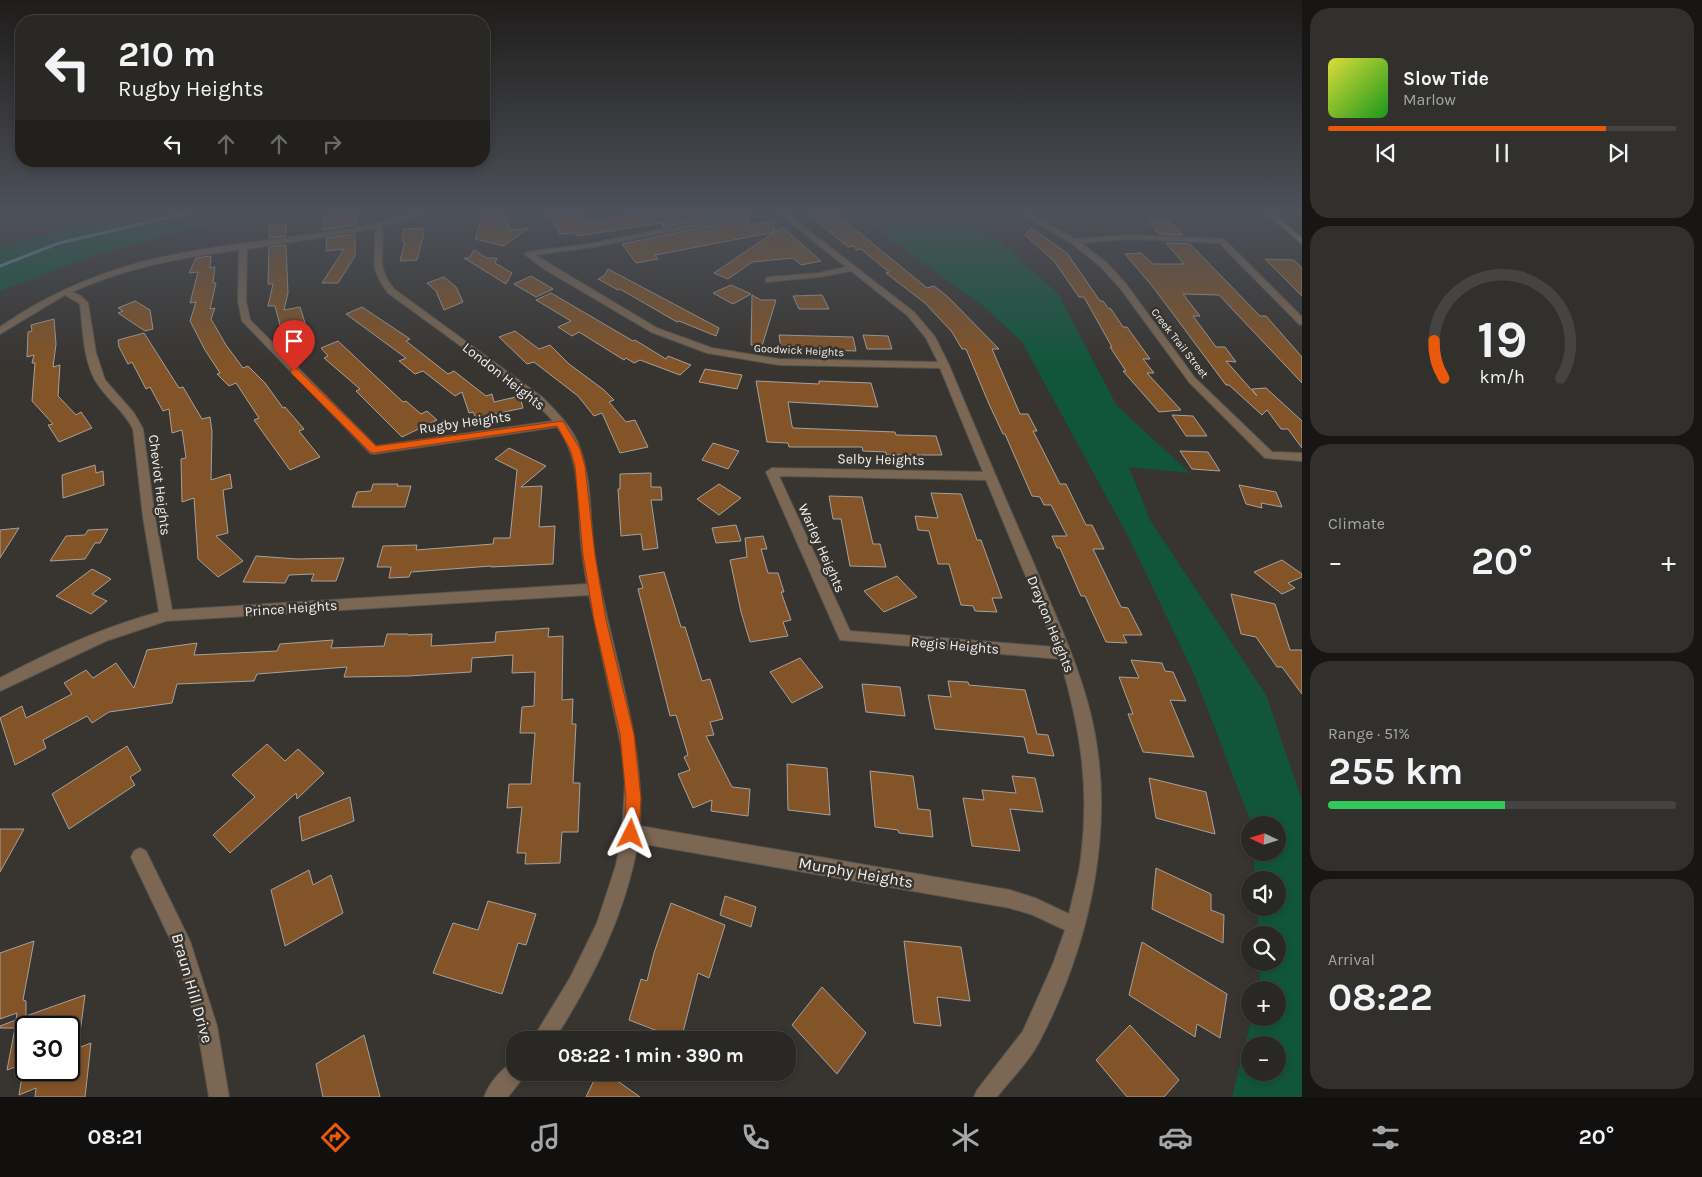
<!DOCTYPE html>
<meta charset="utf-8">
<style>
:root{--surface:#2a2825;--page:#32302d;--text:#f1f3f6;--muted:#a5a6a7;--line:#464442;--accent:#ea580c}
body{margin:0;font-family:Karla,sans-serif;background:var(--page);color:var(--text);height:100vh;display:flex;flex-direction:column;font-size:19px;white-space:nowrap}
*{box-sizing:border-box;margin:0}
p{font-size:16px;color:var(--muted)}
.icon{flex:none;width:28px;height:28px;fill:none;stroke:currentColor;stroke-width:2;stroke-linecap:round;stroke-linejoin:round}
.map{position:relative;flex:1;overflow:hidden}
.sheet{display:flex;flex-direction:column;gap:8px;padding:8px;background:#171614;width:400px}
.sheet>*{flex:none}
.banner{position:absolute;left:15px;top:15px;width:475px;height:152px;border-radius:20px;box-shadow:0 2px 8px #0003,0 0 0 1px var(--line);background:#2a2825;color:var(--text);overflow:hidden}
.needle{width:32px;rotate:274deg}
.controls{position:absolute;left:1241px;top:816px;display:grid;gap:10px}
.controls a{display:grid;place-items:center;width:45px;height:45px;border-radius:50%;background:var(--surface);box-shadow:0 2px 8px #0003,0 0 0 1px var(--line);font-size:25px}
.speed{position:absolute;left:15px;top:1016px;display:flex;gap:10px;font-size:25px;font-weight:700;text-align:center}
.speed>*{display:grid;place-content:center;width:65px;height:65px;border-radius:50%;background:var(--surface);box-shadow:0 2px 8px #0003,0 0 0 1px var(--line);line-height:1}
.speed .limit{border:2px solid #111;border-radius:8px;background:#fff;color:#111}
.pin{position:absolute;display:grid;place-items:center;width:42px;height:42px;color:#fff;margin:-51px -21px;border-radius:50% 50% 50% 0;rotate:-45deg;box-shadow:0 0 5px #0007}
.pin .icon{rotate:45deg}
.me{position:absolute;width:55px;margin:-28px;rotate:3deg;stroke-linejoin:round;filter:drop-shadow(0 0 4px #0008)}
.turn{display:flex;align-items:center;gap:18px;height:105px;padding:0 20px;font-size:22px}
.turn .icon{width:65px;height:65px;stroke-width:2.5}
.turn b{display:block;font-size:35px;line-height:42px}
.lanes{display:flex;align-items:center;height:48px;padding:0 20px;background:#0003;justify-content:center;gap:25px;direction:ltr}
.lanes .off{opacity:.35}
.big{font-size:38px;font-weight:700;line-height:1.1}
.sheet .tile{flex:1;display:flex;flex-direction:column;justify-content:center;gap:8px;min-width:0;padding:0 18px;border-radius:20px;background:var(--page)}
.sheet .dial{align-items:center;gap:0}
.dial svg{height:130px;overflow:visible;fill:none;stroke:var(--line);stroke-width:7;stroke-linecap:round;text-anchor:middle}
.dial text{fill:var(--text);stroke:none}
.song{display:flex;align-items:center;gap:15px}
.cover{width:60px;height:60px;border-radius:8px;background:linear-gradient(135deg,hsl(60 70% 55%),hsl(120 70% 35%))}
.played{height:5px;border-radius:2px;background:linear-gradient(90deg,var(--accent) 80%,var(--line) 80%)}
.keys{display:flex;justify-content:space-around;direction:ltr}
.heat{display:flex;justify-content:space-between;align-items:center;font-size:28px;direction:ltr}
.charge{height:8px;border-radius:4px;background:linear-gradient(90deg,#34c759 51%,var(--line) 0)}
.trip{position:absolute;left:506px;top:1031px;width:290px;height:50px;border-radius:20px;background:var(--surface);box-shadow:0 2px 8px #0003,0 0 0 1px var(--line);font-weight:700;line-height:50px;text-align:center}
.tab-bar{display:flex;height:80px;justify-content:space-around;align-items:center;background:#11100f;color:var(--muted)}
.tab-bar .icon{width:35px;height:35px}
.tab-bar .active{color:var(--accent)}
.tab-bar b{font-size:22px;color:var(--text)}
main{display:flex;flex:1;min-height:0}
.map>svg:first-child{display:block}
.green{fill:#11563c;fill-rule:evenodd}
.lines{fill:none;stroke-linecap:round;stroke-linejoin:round}
.stream{stroke:#5e9aab;stroke-width:3}
.building{fill:#835427;stroke:#a6a19d}
.street-casing{stroke:#56534f;stroke-width:2}
.secondary-casing{stroke:#56534f;stroke-width:2}
.street{fill:#7b6753;fill-rule:evenodd}
.secondary{fill:#a28262;fill-rule:evenodd}
.route{fill:#ea580c;stroke:#983908}
.labels{text-anchor:middle;stroke-width:5;stroke-linejoin:round;paint-order:stroke}
.far-street-label{font-size:11px;fill:#f3f1ef;stroke:#383531}
.street-label{font-size:14px;fill:#f3f1ef;stroke:#383531}
.near-street-label{font-size:16px;fill:#f3f1ef;stroke:#383531}
</style>
<main>
<div class="map">
<svg width="1302" height="1097" viewBox="0 0 1302 1097">
<rect width="100%" height="100%" fill="#383531"/>
<!-- green -->
<path class="green" d="M121,213H270L207,225L96,255L0,291V248Z
M854,213H948L1000,241L1058,294L1117,406L1190,473L1129,467L1150,520L1266,695L1302,800V1097H1232L1252,1018H1278V990H1258L1260,981L1259,963L1278,962V935H1258L1257,908H1278V880H1255L1254,853L1278,852V825H1252L1194,674L1128,536L1022,342L986,308ZM1250,1045H1278V1072H1250Z"/>
<g class="lines">
<!-- stream -->
<path class="stream" d="M0,266L59,243L188,213"/>
</g>
<!-- building -->
<path class="building" d="M356,213L355,225L323,230L324,216Z
M483,213H505L510,230L529,228L503,246L475,239Z
M558,213H580L587,223L628,216L626,213H734L662,227H663L662,223L577,236L575,233L560,234L548,214Z
M807,213H832L845,221L927,288L934,286L947,296L999,349H992L1020,414H1028L1037,431H1033L1060,484H1066L1086,525H1092L1104,549H1093L1121,607L1128,608L1142,635H1123L1127,643L1106,642L1085,596H1081L1060,548H1057L1052,536H1067L1051,505H1044L1040,497L1032,496L1005,434H1003L989,404L966,349H962L952,332L925,303L886,273L889,272L861,249L857,250L853,246L848,247Z
M749,218V225L773,221L775,232L655,255L658,259L636,263L622,244Z
M1147,220L1170,221L1183,235L1159,234Z
M269,224H286V236L269,238Z
M782,227L821,261L801,265L793,258L752,262L728,279L714,273Z
M423,228V240H422L417,260L400,261L405,242H403V229Z
M1031,228L1067,253L1100,301H1103L1108,308L1111,309L1123,327H1127L1150,359H1143L1154,373H1147L1181,410L1159,412L1123,371H1126L1110,347H1112L1084,297H1079L1054,261L1025,235Z
M355,234V256L338,283H322L344,249L326,251L327,238Z
M1166,243L1190,244L1260,316H1266L1302,357V383L1219,295L1183,294L1200,316H1193L1216,347H1225L1236,362L1226,361L1257,396L1252,389L1266,388L1302,421V448L1288,429H1281L1267,410L1262,415L1229,385H1226L1153,287L1125,254L1141,253L1153,264H1184Z
M286,245L288,293L284,310L300,307L305,323L281,329L275,306H268L273,284H268L269,247Z
M474,250L487,258H497L495,263L512,273L506,284L464,258H469Z
M211,256L210,268L215,267L213,283H216L210,309L215,308L211,319L226,345L243,368L248,366L265,383L283,408L285,407L304,429L299,431L320,457L290,470L254,420L259,418L236,383L229,386L217,374L220,373L205,350L190,321L196,302L190,303L198,272L189,273L196,258Z
M1265,259L1294,260L1302,268V296Z
M608,269L719,328L716,336L679,321L677,322L620,289L618,290L598,279L604,276Z
M531,276L553,289L536,297L514,284Z
M444,277L456,287L463,302L444,310L436,291L427,283Z
M731,285L751,294L733,304L713,293Z
M551,293L633,341L635,340L666,359L668,356L691,365L680,375L640,360L634,363L626,358L624,360L579,332L572,336L558,327L571,321L536,300Z
M752,295L761,300H776L762,346L751,345Z
M822,295L829,309H799L793,296Z
M135,301L150,310L153,329L145,331L118,313L123,311L118,308Z
M362,307L410,339L406,341L448,374L454,371L486,396L492,394L494,402L520,396L523,408L476,418L473,412L469,413L462,392L455,396L423,371L415,374L399,361L406,358L346,314Z
M54,319L56,344L53,367L60,365L58,396L76,415L81,412L92,428L59,442L48,425L53,424L32,401L35,363H32L34,355L27,357L28,332L32,331L31,325Z
M515,331L539,349L550,345L569,364L604,390L614,400L609,402L626,422L635,420L648,447L620,453L602,413L594,416L578,396L534,362L527,364L499,337Z
M144,333L179,388L183,387L202,419L210,417L212,432L211,480L230,474L232,488L223,490L228,533L216,536L243,561L218,577L198,559L194,498L182,502L181,459L186,458L182,430L172,433L169,409L163,411L150,387L146,389L132,362L128,364L119,347L118,340Z
M779,335L853,337L856,351L781,348Z
M863,335L888,336L892,349H867Z
M338,341L403,402L406,401L421,414L427,411L437,420L402,437L356,391L360,389L324,358L328,356L321,348Z
M705,369L742,375L737,389L699,382Z
M756,381L819,384V381L871,383L878,407L788,402L792,426L793,428L895,432L896,435L936,436L942,455H886V452L863,451L862,447H789L788,443L767,442Z
M1172,415L1193,416L1207,436H1186Z
M713,443L739,451L728,469L702,460Z
M509,448L546,466L521,487L542,486L539,527L555,526L553,564L491,567V566L411,572L409,577L389,578L391,567H377L383,546L417,545L416,550L493,544L494,538H510L517,470L495,459Z
M1180,451L1208,452L1220,471L1192,469Z
M95,465L96,473L103,471L104,485L63,498L62,475Z
M651,473V487H661L662,500H651L658,548L643,550L641,534L621,536L618,489H620V474Z
M373,484H398L397,486H411L405,507H352L357,492L371,491Z
M719,484L741,498L719,515L697,499Z
M1239,485L1276,492L1282,507L1261,503L1262,508L1246,504Z
M931,493L961,494L977,540H981L1002,598H992L997,612L975,611L973,606L961,605L949,564H938L929,531L918,530L915,516L938,518Z
M829,496L862,497L873,544H880L886,567L850,566L841,519H833Z
M736,525L741,541L716,543L712,528Z
M19,528L0,558V530Z
M108,529L100,543H95L85,559L50,561L66,536L85,535L88,530Z
M763,536L767,549H761L768,573H778L784,592H781L791,620L783,622L788,636L750,642L741,612L730,560L747,557L745,538Z
M256,556L297,559L344,558L336,581H311L314,574L289,575L285,583L243,582Z
M1282,560L1302,574V577L1288,583L1295,588L1282,594L1254,572Z
M92,569L111,579L92,594L107,601L91,614L56,596Z
M664,572L681,627H685L702,681L710,679L723,719L710,722L714,735L706,736L732,787L750,789L748,816L711,811L712,800L693,808L678,774L690,770L684,757L688,755L676,715L670,716L638,589L643,588L639,576Z
M897,576L917,597L884,612L864,591Z
M1231,594L1275,604L1290,650H1302V694L1282,667H1277L1256,637L1241,634Z
M549,628L548,637L563,636L562,700L573,699L572,724H576L573,783H580L578,832H562L560,863L525,864L526,853H517L522,807L507,808L509,784H531L535,733H520L522,707L534,706L535,672L512,673L513,655L472,658L471,672L408,676L344,677L347,667L257,674L254,681L177,684L172,703L109,712L92,723L87,716L43,740L46,748L15,765L0,718L22,706L26,718L72,694L64,683L86,670L93,678L116,663L134,688L147,650L197,643L194,655L277,651L280,644L333,640L331,648L384,646L387,634H408V635L432,634L431,646L495,642L496,632Z
M800,658L823,687L792,703L770,672Z
M1131,660L1162,663L1165,671L1173,672L1186,701L1170,700L1194,757L1143,752L1128,714H1133L1119,677L1139,678Z
M948,681L968,682L969,685L1025,690L1037,734L1048,735L1054,756L1028,753L1024,737L935,729L928,695L951,697Z
M862,684L900,687L905,716L866,712Z
M267,744L285,761L298,749L324,773L297,799L296,793L230,853L213,835L255,797L232,775Z
M127,746L141,770L130,777L135,785L69,829L52,794Z
M787,764L827,768L830,815L788,810Z
M870,771L913,776L918,809L930,810L933,837L899,833L898,830L875,827Z
M1012,776L1035,778L1043,812L1010,809L1020,851L972,846L963,798L984,800L982,790L1016,793Z
M1149,778L1206,792L1215,834L1156,818Z
M350,797L354,821L302,841L299,817Z
M0,829H24L0,872Z
M1156,868L1211,894V910L1224,915L1223,943L1152,909Z
M309,870L313,885L331,875L343,913L285,946L271,890Z
M725,896L756,907L751,927L720,915Z
M488,901L536,914L526,945L518,943L502,994L433,973L453,923L478,930Z
M671,903L725,925L709,978L698,973L681,1040L629,1020L641,979L647,981L654,953Z
M34,941L23,1000L26,1001V1016L85,995L78,1048L91,1043L85,1097H35L36,1088L19,1095L23,1070H69V1028H26V1063L7,1070L15,1028H0V1026L16,1020L17,1013L0,1019V953Z
M904,941L961,947L970,1001L937,997L941,1026L914,1023Z
M1142,942L1227,994L1220,1038L1197,1024L1195,1037L1129,995Z
M822,987L866,1033L837,1074L792,1025Z
M1130,1025L1179,1080L1164,1097H1127L1096,1060Z
M364,1035L380,1097H323L316,1064Z
M598,1072H605L640,1097H586Z"/>
<g class="lines">
<!-- street casing -->
<g class="street-casing">
<path id="street" d="M419,213H430L382,227C386,255 374,264 394,289L542,397C557,412 573,428 580,448C593,484 589,521 595,557C609,647 645,734 640,826L1010,890L1035,898L1069,914C1073,895 1079,876 1081,857C1090,786 1080,727 1060,659L840,640L766,472L772,468L983,472L940,368L779,365L707,353L651,332L544,269L524,254L528,252L594,243L743,213H757L753,215L594,247L535,255L657,328L712,348L779,359L938,362L926,338L908,316L851,271L819,277L766,282V278L769,277L819,273L846,267L778,213H786L914,312L935,337L949,365C977,432 1005,498 1034,564C1053,610 1075,656 1088,704C1119,817 1092,942 1038,1044C1028,1063 1010,1080 997,1097H974L977,1090L1023,1031L1053,964L1065,930L1033,915L1010,908L638,843C625,915 593,979 554,1040H532L570,978L597,923L616,865L622,833L625,782L621,745L589,595L166,621L106,641L0,691V678C51,651 103,627 159,612L143,517L133,429C124,410 105,398 95,380C83,358 83,329 80,304L65,295L0,334V327C43,297 90,276 141,262C232,239 328,239 419,213ZM374,229C379,260 365,262 388,293L513,384L535,402L553,421L376,446L250,320L246,301L247,249ZM239,250L238,301L242,321L370,453L374,454L557,427C582,460 577,503 581,542C582,557 585,570 587,584L172,610L155,517L143,429L134,413L105,380L96,353L88,303L81,296L72,292C125,268 182,257 239,250ZM779,476L986,480L1055,647L850,631Z
M1021,213H1030L1075,239L1129,235L1224,239L1302,317V325L1299,324L1219,243L1129,239L1081,243L1106,262L1126,284L1195,378L1272,452L1302,453V461L1265,458L1189,382L1120,288L1100,266L1071,243Z
M140,848L146,851L190,941L217,1026L229,1097H209L197,1026L172,943L131,857L134,851Z
M515,1062V1072H525L522,1079L508,1097H484C489,1084 502,1067 515,1062Z"/>
</g>
<!-- secondary casing -->
<g class="secondary-casing">
<path id="secondary" d="M1265,213H1273L1302,238V244Z"/>
</g>
<!-- street -->
<use href="#street" class="street"/>
<!-- secondary -->
<use href="#secondary" class="secondary"/>
</g>
<!-- sky -->
<linearGradient id="sky" x2="0" y2="1"><stop stop-color="#1f1d1b"/><stop offset="0.58" stop-color="#4d515a"/><stop offset="1" stop-color="#4d515a" stop-opacity="0"/></linearGradient>
<rect width="1302" height="366" fill="url(#sky)"/>
<!-- route -->
<path class="route" d="M294,368L297,369L376,446L563,421L580,449L585,466L595,555L606,620L634,734L641,798L639,834L637,839L631,841L626,839L624,834L626,798L620,734L594,620L583,555L575,466L570,449L557,426L374,453L370,452L291,373V369Z"/>
<g class="labels">
<!-- far-street labels -->
<g class="far-street-label">
<text transform="translate(1180 343) rotate(52)" y="4">Creek Trail Street</text>
<text transform="translate(799 350) rotate(3)" y="4">Goodwick Heights</text>
</g>
<!-- street labels -->
<g class="street-label">
<text transform="translate(504 376) rotate(38)" y="5">London Heights</text>
<text transform="translate(465 422) rotate(-8)" y="5">Rugby Heights</text>
<text transform="translate(881 459) rotate(1)" y="5">Selby Heights</text>
<text transform="translate(160 485) rotate(83)" y="5">Cheviot Heights</text>
<text transform="translate(822 548) rotate(66)" y="5">Warley Heights</text>
<text transform="translate(291 608) rotate(-4)" y="5">Prince Heights</text>
<text transform="translate(1051 624) rotate(68)" y="5">Drayton Heights</text>
<text transform="translate(955 645) rotate(5)" y="5">Regis Heights</text>
</g>
<!-- near-street labels -->
<g class="near-street-label">
<text transform="translate(856 872) rotate(10)" y="6">Murphy Heights</text>
<text transform="translate(193 988) rotate(74)" y="6">Braun Hill Drive</text>
</g>
</g>
</svg>
<div class="controls">
<a><svg class="needle" viewBox="-14 -14 28 28"><path d="M0-13l5 13h-10z" fill="#e53935"/><path d="M0 13l5-13h-10z" fill="#a5a6a7"/></svg></a>
<a><svg class="icon" aria-label="sound" viewBox="0 0 24 24"><path d="M4 9h4l5-4v14l-5-4H4zM17 9q2 3 0 6"/></svg></a>
<a><svg class="icon" aria-label="search" viewBox="0 0 24 24"><circle cx="10" cy="10" r="6"/><path d="M15 15l6 6"/></svg></a>
<a>+</a>
<a>−</a>
</div>
<div class="speed"><div class="limit">30</div></div>
<div class="pin" style="left:294px;top:371px;background:#d93025"><svg class="icon" aria-label="arrive" viewBox="0 0 24 24"><path d="M6 21V4h12l-3 4 3 4H6"/></svg></div>
<svg class="me" style="left:631px;top:834px" viewBox="-20 -20 40 40"><path d="M0-17L14 15 0 8-14 15z" fill="#ea580c" stroke="#fff" stroke-width="4"/></svg>
<div class="trip">08:22 · 1 min · 390 m</div>
<div class="banner">
<div class="turn"><svg class="icon" aria-label="left" viewBox="0 0 24 24"><path d="M17 20v-9H6M10 6l-5 5 5 5"/></svg><div><b>210 m</b>Rugby Heights</div></div>
<div class="lanes"><svg class="icon" aria-label="left" viewBox="0 0 24 24"><path d="M17 20v-9H6M10 6l-5 5 5 5"/></svg><svg class="icon off" aria-label="ahead" viewBox="0 0 24 24"><path d="M12 20V5M6 11l6-6 6 6"/></svg><svg class="icon off" aria-label="ahead" viewBox="0 0 24 24"><path d="M12 20V5M6 11l6-6 6 6"/></svg><svg class="icon off" aria-label="right" viewBox="0 0 24 24"><path d="M7 20v-9h11M14 6l5 5-5 5"/></svg></div>
</div>
</div>
<section class="sheet">
<div class="tile">
<div class="song"><i class="cover"></i><div><b>Slow Tide</b><p>Marlow</p></div></div>
<div class="played"></div>
<div class="keys"><svg class="icon" aria-label="previous" viewBox="0 0 24 24"><path d="M18 5L8 12l10 7zM5 5v14"/></svg><svg class="icon" aria-label="pause" viewBox="0 0 24 24"><path d="M8 5v14M16 5v14"/></svg><svg class="icon" aria-label="next" viewBox="0 0 24 24"><path d="M6 5l10 7-10 7zM19 5v14"/></svg></div>
</div>
<div class="tile dial"><svg viewBox="0 0 100 80">
<path d="M14 69A42 42 0 1 1 86 69"/>
<path d="M14 69A42 42 0 0 1 8 46" stroke="#ea580c"/>
<text x="50" y="56" font-size="32" font-weight="700">19</text>
<text x="50" y="72" font-size="11">km/h</text>
</svg></div>
<div class="tile"><p>Climate</p>
<div class="heat"><a>−</a><b class="big">20°</b><a>+</a></div>
</div>
<div class="tile"><p>Range · 51%</p><b class="big">255 km</b><div class="charge"></div></div>
<div class="tile"><p>Arrival</p><b class="big">08:22</b></div>
</section>
</main>
<nav class="tab-bar">
<b>08:21</b>
<svg class="icon active" aria-label="directions" viewBox="0 0 24 24"><path d="M12 3l9 9-9 9-9-9zM9 14v-3h6M13 9l2 2-2 2"/></svg>
<svg class="icon" aria-label="music" viewBox="0 0 24 24"><path d="M9 18V5l10-2v13"/><circle cx="6" cy="18" r="3"/><circle cx="16" cy="16" r="3"/></svg>
<svg class="icon" aria-label="phone" viewBox="0 0 24 24"><path d="M5 4h4l2 5-3 2q2 4 5 5l2-3 5 2v4C11 20 4 13 5 4z"/></svg>
<svg class="icon" aria-label="climate" viewBox="0 0 24 24"><path d="M12 3v18M4 7l16 10M4 17L20 7"/></svg>
<svg class="icon" aria-label="car" viewBox="0 0 24 24"><path d="M5 17H2v-5l4-1 3-4h7l3 4 3 1v5h-3M9 17h6M6 11h13"/><circle cx="7" cy="17" r="2"/><circle cx="17" cy="17" r="2"/></svg>
<svg class="icon" aria-label="filters" viewBox="0 0 24 24"><path d="M4 7h16M4 17h16"/><circle cx="9" cy="7" r="2"/><circle cx="15" cy="17" r="2"/></svg>
<b>20°</b>
</nav>
